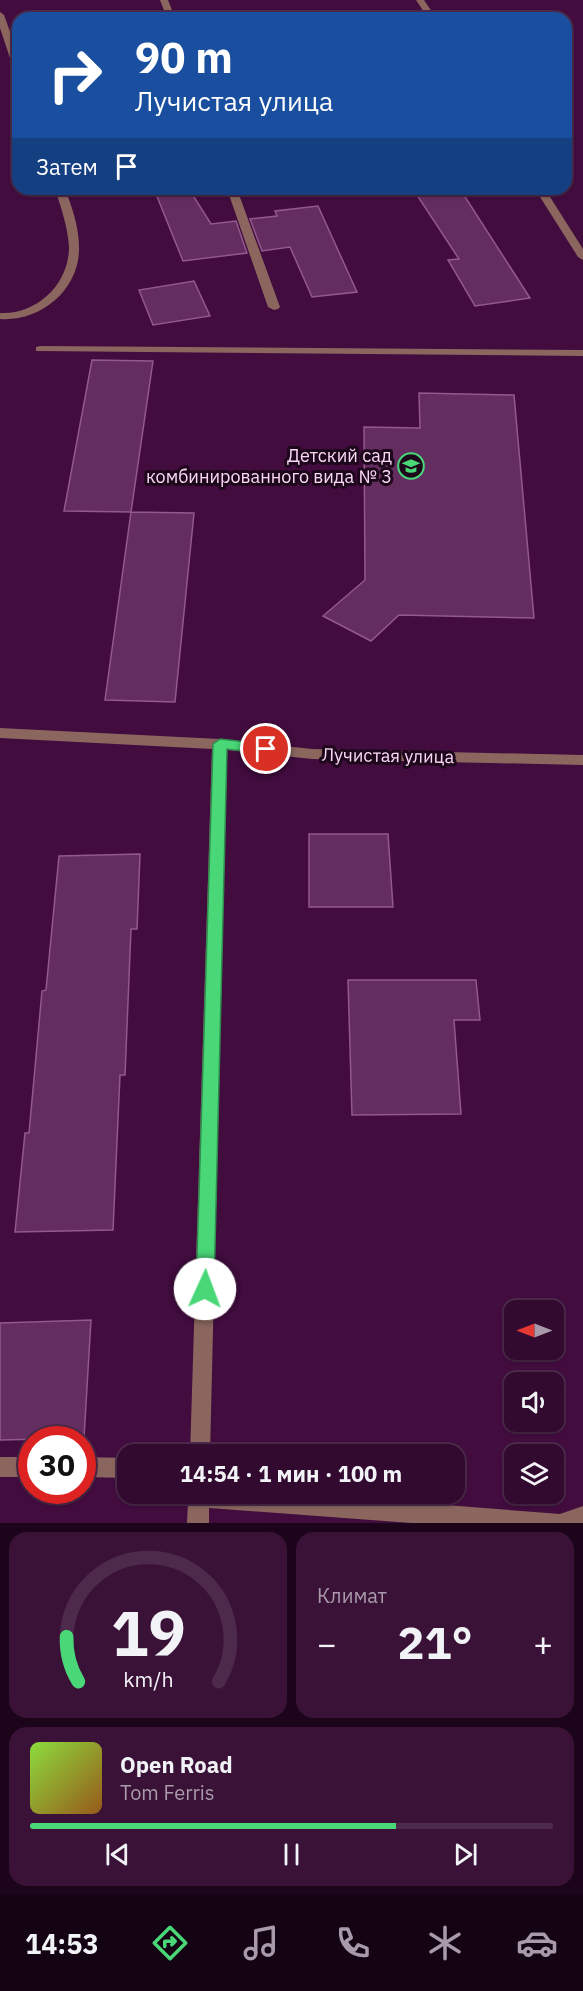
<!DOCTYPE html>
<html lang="ru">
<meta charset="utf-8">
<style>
:root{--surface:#32092f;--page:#3a1237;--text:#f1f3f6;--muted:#a89aaa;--line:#4d2a4b;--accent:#49d778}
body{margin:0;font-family:"IBM Plex Sans",sans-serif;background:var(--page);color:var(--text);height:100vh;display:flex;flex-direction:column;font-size:22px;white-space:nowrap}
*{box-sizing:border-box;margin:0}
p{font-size:20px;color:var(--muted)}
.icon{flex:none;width:33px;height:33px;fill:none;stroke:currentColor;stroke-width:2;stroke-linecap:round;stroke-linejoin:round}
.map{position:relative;height:1523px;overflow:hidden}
.sheet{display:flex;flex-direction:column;gap:9px;padding:9px;background:#1c051a;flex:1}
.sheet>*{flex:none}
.top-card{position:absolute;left:12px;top:12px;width:560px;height:183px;border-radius:18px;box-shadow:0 2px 4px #0004,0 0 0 2px var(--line);background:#1a4fa0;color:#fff;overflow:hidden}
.needle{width:39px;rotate:270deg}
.tools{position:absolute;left:504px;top:1300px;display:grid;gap:12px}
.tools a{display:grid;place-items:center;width:60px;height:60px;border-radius:12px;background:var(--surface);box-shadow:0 2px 4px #0004,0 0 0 2px var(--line);font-size:30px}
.speed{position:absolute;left:18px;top:1426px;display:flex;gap:12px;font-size:30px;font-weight:700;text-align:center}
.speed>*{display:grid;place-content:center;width:78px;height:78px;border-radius:50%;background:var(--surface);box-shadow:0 2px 4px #0004,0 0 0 2px var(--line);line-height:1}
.speed .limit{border:9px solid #d22;background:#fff;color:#111}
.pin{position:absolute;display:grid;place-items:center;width:51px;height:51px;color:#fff;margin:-26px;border:3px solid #fff;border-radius:50%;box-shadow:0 2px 6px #0007}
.me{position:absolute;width:66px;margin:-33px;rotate:2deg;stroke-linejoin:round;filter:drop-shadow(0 0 4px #0008)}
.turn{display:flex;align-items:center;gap:21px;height:126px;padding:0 24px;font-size:27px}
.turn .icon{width:78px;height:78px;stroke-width:2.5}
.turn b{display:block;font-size:42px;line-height:51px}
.then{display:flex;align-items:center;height:57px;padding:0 24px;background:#0003;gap:12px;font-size:22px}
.big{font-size:45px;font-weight:800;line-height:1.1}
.sheet .widget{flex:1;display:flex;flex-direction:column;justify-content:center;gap:9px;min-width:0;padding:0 21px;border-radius:18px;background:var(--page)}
.sheet .dial{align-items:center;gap:0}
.dial svg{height:156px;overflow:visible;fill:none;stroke:var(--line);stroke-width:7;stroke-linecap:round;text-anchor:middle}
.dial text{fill:var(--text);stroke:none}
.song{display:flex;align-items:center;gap:18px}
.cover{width:72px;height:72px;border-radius:9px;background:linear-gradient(135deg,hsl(90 70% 55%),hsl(30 70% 35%))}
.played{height:6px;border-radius:3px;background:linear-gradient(90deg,var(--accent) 70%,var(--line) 70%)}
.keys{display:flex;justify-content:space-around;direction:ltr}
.heat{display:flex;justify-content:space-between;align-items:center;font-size:33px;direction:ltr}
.sheet .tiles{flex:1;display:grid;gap:9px;grid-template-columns:1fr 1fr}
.widget:last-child{grid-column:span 2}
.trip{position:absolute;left:117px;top:1444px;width:348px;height:60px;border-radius:18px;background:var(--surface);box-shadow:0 2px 4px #0004,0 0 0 2px var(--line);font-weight:800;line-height:60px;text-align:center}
.tabs{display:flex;height:96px;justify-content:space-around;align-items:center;background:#140413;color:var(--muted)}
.tabs .icon{width:42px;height:42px}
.tabs .active{color:var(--accent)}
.tabs b{font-size:27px;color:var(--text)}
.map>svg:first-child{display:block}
.building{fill:#642d5f;stroke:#93588c;stroke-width:1.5}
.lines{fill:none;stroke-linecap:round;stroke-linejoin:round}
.minor{fill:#8a665f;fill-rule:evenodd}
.route{fill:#49d778;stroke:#2f8c4e;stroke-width:1.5}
.labels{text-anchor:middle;stroke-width:6;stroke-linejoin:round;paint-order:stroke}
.poi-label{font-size:18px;fill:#fad8f5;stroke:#1d071b;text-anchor:end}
.street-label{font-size:18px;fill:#fad8f5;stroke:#1d071b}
</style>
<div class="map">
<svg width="583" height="1523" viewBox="0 0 583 1523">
<rect width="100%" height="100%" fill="#420c3f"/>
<!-- building -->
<path class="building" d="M154,189H189L211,224L236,221L247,253L183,261Z
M413,189H460L530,298L475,306L448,260L459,259Z
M318,206L357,292L312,297L290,247L262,251L250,219L277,216L275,211Z
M194,281L210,316L153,325L139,290Z
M92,360L153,361L131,512L64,511Z
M419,393L514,395L534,618L399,615L371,641L323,616L365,580L364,427L420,428Z
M131,512L194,513L175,702L105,700Z
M309,834H388L393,907H309Z
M140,854L137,929H131L125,1075H120L113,1230L15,1232L25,1133H29L42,991L46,990L59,856Z
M348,980H476L480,1020H454L461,1114L352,1115Z
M91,1320L84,1438L0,1440V1323Z"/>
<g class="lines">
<!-- minor -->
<path class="minor" d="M160,0H168L175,18H167Z
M416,0H424L436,18H428Z
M0,12L4,15L18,54V70L13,67L0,28Z
M55,189H65C72,207 79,227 79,247C80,290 40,322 0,319V313C36,315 69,285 69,247C68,228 61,207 55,189Z
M227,189H237L280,307L278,309L274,310L268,307Z
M535,189H545L583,249V260L578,257Z
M40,346L583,350V356L36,351V347Z
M0,728L220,739L312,749L583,755V765L312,759L227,750L210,1455H190L212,749L0,738Z
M0,1457H32V1477H0Z
M82,1457L128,1458V1478L82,1477Z
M183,1494H304L560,1514L583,1506V1523H411L209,1508V1523H187L188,1502Z"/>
</g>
<!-- route -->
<path class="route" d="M220,739L266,744L273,749L266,754L227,749L214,1289L211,1295L205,1297L199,1295L196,1289L213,744Z"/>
<!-- icons -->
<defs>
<g id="school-ring" transform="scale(1.35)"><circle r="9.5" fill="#1d071b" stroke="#49d778" stroke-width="1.5"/><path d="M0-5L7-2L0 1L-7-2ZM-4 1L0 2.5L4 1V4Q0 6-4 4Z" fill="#49d778"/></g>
</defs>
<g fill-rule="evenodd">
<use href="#school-ring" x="411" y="466"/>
</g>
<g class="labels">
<!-- poi labels -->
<g class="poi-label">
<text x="392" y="462">Детский сад<tspan x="392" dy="21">комбинированного вида № 3</tspan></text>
</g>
<!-- street labels -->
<g class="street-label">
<text transform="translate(388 756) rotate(1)" y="6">Лучистая улица</text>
</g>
</g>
</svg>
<div class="tools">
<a><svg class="needle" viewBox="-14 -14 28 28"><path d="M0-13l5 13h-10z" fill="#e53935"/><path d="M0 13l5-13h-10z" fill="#a89aaa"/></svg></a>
<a><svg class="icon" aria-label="sound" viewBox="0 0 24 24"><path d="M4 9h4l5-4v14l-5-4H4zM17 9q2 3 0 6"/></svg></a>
<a><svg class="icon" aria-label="layers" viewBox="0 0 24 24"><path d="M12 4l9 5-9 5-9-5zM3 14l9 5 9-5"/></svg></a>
</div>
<div class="speed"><div class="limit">30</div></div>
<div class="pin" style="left:266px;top:749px;background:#d93025"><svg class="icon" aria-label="arrive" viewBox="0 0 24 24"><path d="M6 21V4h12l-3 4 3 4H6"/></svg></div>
<svg class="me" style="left:205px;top:1289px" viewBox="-20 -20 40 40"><circle r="19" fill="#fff"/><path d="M0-13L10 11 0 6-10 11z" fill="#49d778"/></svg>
<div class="trip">14:54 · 1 мин · 100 m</div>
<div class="top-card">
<div class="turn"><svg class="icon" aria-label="right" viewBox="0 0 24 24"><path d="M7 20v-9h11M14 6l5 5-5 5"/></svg><div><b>90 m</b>Лучистая улица</div></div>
<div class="then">Затем<svg class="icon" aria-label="arrive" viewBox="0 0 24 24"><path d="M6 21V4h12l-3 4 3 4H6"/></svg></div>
</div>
</div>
<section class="sheet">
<div class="tiles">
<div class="widget dial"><svg viewBox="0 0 100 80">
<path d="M14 69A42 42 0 1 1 86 69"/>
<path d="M14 69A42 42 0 0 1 8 46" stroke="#49d778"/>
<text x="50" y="56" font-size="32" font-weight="700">19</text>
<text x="50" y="72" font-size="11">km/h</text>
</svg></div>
<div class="widget"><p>Климат</p>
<div class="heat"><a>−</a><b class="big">21°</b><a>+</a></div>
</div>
<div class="widget">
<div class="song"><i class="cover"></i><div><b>Open Road</b><p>Tom Ferris</p></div></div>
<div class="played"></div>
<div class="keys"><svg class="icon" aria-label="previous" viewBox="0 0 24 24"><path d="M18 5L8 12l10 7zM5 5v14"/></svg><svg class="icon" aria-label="pause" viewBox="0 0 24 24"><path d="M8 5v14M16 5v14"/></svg><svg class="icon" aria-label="next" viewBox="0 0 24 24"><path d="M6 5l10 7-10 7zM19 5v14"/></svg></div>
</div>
</div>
</section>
<nav class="tabs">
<b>14:53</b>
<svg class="icon active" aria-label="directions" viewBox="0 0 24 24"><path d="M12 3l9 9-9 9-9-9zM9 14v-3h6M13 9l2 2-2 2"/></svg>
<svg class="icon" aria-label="music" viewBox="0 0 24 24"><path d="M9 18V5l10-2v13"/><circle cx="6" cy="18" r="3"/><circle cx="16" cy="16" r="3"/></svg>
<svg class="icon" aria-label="phone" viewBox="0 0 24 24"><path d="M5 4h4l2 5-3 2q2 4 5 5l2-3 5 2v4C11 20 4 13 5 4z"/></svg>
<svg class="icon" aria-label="climate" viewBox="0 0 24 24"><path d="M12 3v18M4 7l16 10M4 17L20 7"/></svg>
<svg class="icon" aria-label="car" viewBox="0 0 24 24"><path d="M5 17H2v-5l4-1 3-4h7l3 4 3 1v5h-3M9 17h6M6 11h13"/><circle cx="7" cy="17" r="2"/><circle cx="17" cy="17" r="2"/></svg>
</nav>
